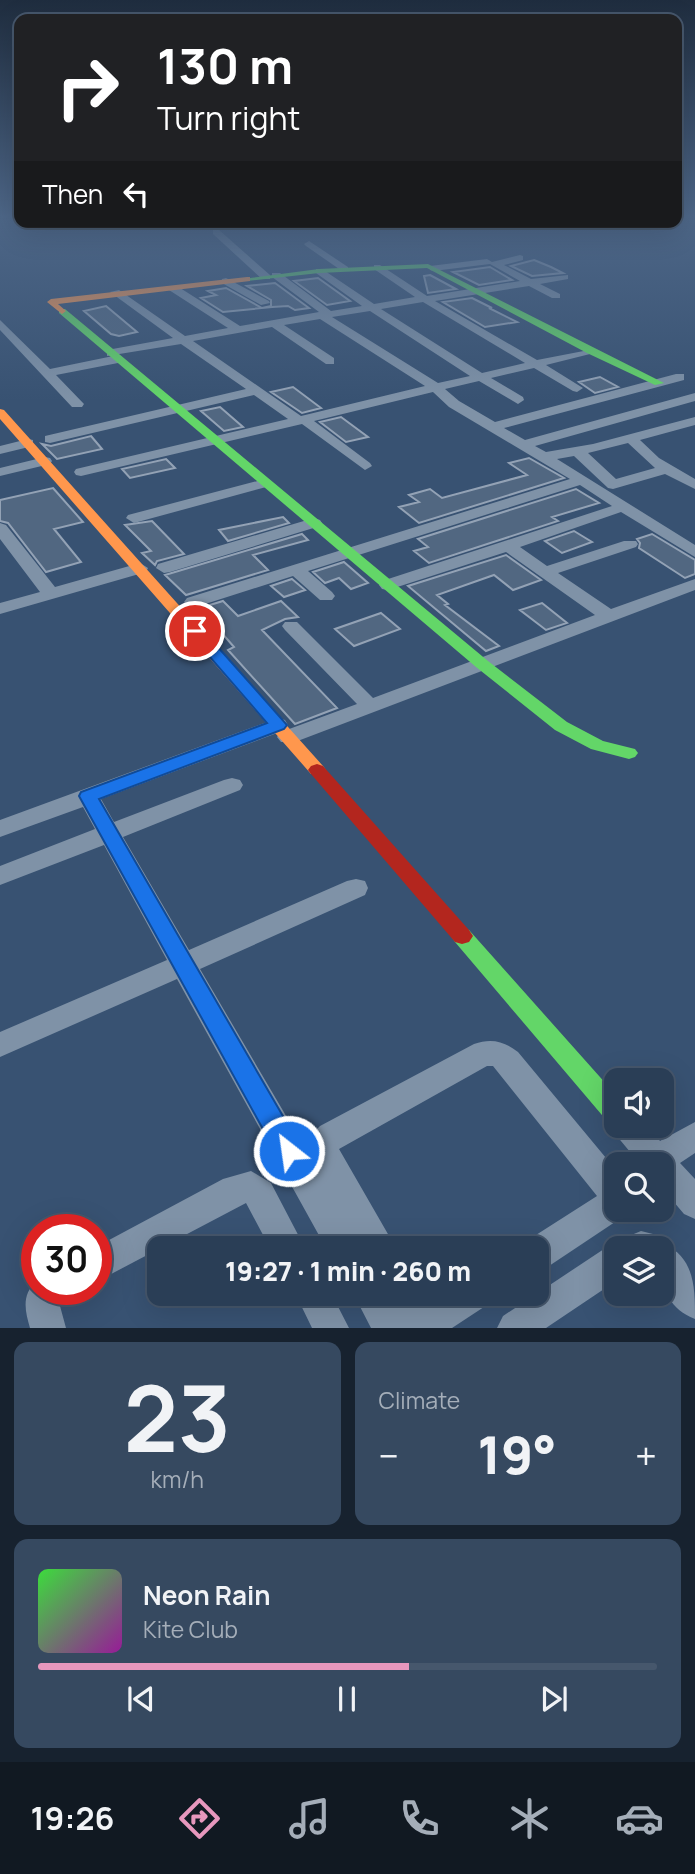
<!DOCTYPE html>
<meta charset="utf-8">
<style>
:root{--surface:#2a3e56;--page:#364960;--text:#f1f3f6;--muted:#a5aeb9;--line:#46576c;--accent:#e797bd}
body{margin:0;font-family:Manrope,sans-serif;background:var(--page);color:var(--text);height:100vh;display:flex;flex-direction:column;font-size:26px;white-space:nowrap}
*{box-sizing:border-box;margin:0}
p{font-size:23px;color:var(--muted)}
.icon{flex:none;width:38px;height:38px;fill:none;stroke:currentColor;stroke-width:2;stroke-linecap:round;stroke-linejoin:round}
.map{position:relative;height:1328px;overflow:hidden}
.drawer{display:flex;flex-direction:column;gap:14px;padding:14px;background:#17222f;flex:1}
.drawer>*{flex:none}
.hud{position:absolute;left:14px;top:14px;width:668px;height:214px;border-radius:14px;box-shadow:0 7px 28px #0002,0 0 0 2px var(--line);background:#202124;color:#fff;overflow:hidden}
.tools{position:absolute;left:604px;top:1068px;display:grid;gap:14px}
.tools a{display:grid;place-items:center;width:70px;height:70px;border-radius:14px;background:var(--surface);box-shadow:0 7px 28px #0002,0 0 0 2px var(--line);font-size:35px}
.speed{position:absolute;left:21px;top:1214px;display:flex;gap:14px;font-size:35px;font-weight:700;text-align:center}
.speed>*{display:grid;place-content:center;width:91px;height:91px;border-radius:50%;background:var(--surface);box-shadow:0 7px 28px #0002,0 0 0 2px var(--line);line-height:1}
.speed .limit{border:10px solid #d22;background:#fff;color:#111}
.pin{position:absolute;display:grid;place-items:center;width:60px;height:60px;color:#fff;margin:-30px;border:4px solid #fff;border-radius:50%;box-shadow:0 2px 7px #0007}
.me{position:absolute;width:77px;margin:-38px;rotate:330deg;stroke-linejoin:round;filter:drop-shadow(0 0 5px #0008)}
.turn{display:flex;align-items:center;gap:24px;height:147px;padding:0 28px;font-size:32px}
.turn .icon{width:91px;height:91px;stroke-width:2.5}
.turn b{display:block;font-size:49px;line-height:60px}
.then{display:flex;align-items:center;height:66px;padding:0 28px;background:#0003;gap:14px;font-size:26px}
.big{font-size:52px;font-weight:800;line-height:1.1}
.drawer .widget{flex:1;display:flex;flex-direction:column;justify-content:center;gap:10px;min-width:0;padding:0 24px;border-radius:14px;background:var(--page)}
.drawer .dial{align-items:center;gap:0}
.dial b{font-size:91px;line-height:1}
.song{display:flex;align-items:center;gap:21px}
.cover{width:84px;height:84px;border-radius:10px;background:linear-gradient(135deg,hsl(120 70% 55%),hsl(300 70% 35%))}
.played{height:7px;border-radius:4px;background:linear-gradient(90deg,var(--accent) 60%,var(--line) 60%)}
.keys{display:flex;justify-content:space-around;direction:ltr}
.heat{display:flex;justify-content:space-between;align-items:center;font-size:38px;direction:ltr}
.drawer .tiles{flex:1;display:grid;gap:14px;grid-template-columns:1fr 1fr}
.widget:last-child{grid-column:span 2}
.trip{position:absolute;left:147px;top:1236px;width:402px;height:70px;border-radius:14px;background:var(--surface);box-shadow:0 7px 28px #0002,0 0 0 2px var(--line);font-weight:800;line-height:70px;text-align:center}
.menu{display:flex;height:112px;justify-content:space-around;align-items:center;background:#111922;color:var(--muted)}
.menu .icon{width:49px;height:49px}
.menu .current{color:var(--accent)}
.menu b{font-size:32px;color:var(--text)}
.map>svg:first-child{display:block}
.building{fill:#516781;stroke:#93a2b5;stroke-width:2}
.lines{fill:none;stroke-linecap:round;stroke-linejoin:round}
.street{fill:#7f92a7;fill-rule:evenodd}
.fast{fill:#63d668;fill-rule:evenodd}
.slow{fill:#ff974d;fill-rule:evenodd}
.jam{fill:#b3261e;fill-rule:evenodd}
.route{fill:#1a73e8;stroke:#114b97;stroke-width:2}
</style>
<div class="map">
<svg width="695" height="1328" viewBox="0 0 695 1328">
<rect width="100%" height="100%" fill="#385272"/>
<!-- building -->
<path class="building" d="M534,260L551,267L563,273L532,276L511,266Z
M490,267L512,280L479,285L453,272Z
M430,275L456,289L428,293L424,276Z
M318,278L350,301L327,305L294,281Z
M275,283L309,308L295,310L288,306L272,307L223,312L201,298L216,295L208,291L226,288L262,308L271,306V300L247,286Z
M472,298L492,308H489L517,322L485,327L443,302Z
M106,306L137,332L119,336L111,334L84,311Z
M600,377L618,387L595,393L579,382Z
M293,387L321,408L302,413L271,392Z
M220,407L243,427L224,431L201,411Z
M341,417L368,437L346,442L320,422Z
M91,436L102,449L57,459L42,444L51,446Z
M529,458L564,478L419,523L399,507L419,502L409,495L430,489L442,498L527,475L509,463Z
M166,459L175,468L130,478L122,469Z
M53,488L83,522L54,529L81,562L46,572L8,523L0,521V500Z
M576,489L599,503L552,517L558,521L429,563L414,551L428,547L418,539Z
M283,517L289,523L228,541L219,530Z
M152,521L184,554L157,561L155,565L142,553L151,551L125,525Z
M574,531L592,542L562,553L545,541Z
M302,534L308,540L253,555L268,570L186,595L165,575Z
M652,534L695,560V574L685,578L639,548L640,543L637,539Z
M506,555L541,580L513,590L494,575L437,595L448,604L445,605L499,646L486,651L408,586Z
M344,562L368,583L351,589L339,578L325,583L313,572Z
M292,579L305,590L284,597L271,586Z
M223,601L238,616L281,601L298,617L285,619L262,630L337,708L295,724L228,650L234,647L200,608Z
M542,603L567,623L546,630L520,610Z
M381,613L400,629L354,646L335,629Z"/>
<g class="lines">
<!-- street -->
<path class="street" d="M213,230H219L270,275V279H262L213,234Z
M309,241L348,267V271H342L306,246L304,244Z
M520,255L523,256V260L504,265L531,279L568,275V279L540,284L560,294V298H552L529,286L435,301L537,360L594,349V353L546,365L583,388L577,392L573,391L534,368L491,378L523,397L524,400L518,404L479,381L445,389L459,401L495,422L676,374H684V380L504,428L525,440L695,393V401L535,446L546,452L593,444L695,417V425L640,440L659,458L695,479V489L665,474L613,489L608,488L574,456L557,459L695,545V557L621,512L520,547L547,566L624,541H636L638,544L636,547L558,573L611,609L695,579V590L295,742H281L277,737L281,732L357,704L285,630L282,626L285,622H297L373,698L595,615L506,552L388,590L382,589L379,585L382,581L612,506L580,485L308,571L332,592L335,596L332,600H320L293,576L199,606H187L184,602L187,598L570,479L449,407L433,392L314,421L370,463L372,466L365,470L302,424L81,476L76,475L74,472L76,469L288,419L254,395L50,443L45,442V436L246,389L181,344L107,356V350L173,338L110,292L119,290L185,336L228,328L169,290V286H177L240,326L319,312L272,277V273H280L331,311L362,306L316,273V269H322L374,304L415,297L374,269V265H380L427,296L520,281L490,264L433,271L430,270V266L487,259L492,262ZM423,302L525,363L482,373L381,309ZM370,311L470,376L438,383L332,317ZM320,319L425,386L301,416L193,341L272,327L326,364H334V358L284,325ZM628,443L655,468L616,479L588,453Z
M226,278L269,301L270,303L261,305L222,283V279Z
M0,320L50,369L118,355L124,359L118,363L56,375L84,404L82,407H72L0,330Z
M28,439L33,440V446L0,454V446Z
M45,457L50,458L52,461L50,464L0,476V468Z
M265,479L272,483L270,486L134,523L126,518L128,515Z
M314,518L320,520L322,523L320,526L170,572L164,573L156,568L158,564Z
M0,523L6,525L55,587L140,563L148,568L146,572L0,614V603L40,592L0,539Z
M278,718L285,720L288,725L285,730L101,799L114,822L224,780L232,778L240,780L243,785L240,790L123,837L189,950L347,881L356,879L365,881L368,888L365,895L200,969L309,1155C307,1142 311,1135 320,1126L474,1044C491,1038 504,1041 518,1052L616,1170V1209H626L618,1220L549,1266L537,1271V1248H523L525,1242L597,1196L493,1066H487L339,1149L396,1248H326L177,979L0,1057V1032L167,960L104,845L0,885V866L95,829L83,807L0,837V820Z
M616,1116V1125H647L660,1141L695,1122V1153L680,1163L695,1179V1219L684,1214L662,1188V1164H640L616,1135L612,1125Z
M251,1171L271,1183L305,1248H270L246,1203L96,1282V1247L223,1179Z
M641,1231L661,1236L664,1244C695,1258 695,1288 695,1319C661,1305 662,1280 662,1248H616V1281L546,1328H497L503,1316L604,1249L616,1244L624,1248L629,1236Z
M37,1281V1290H69L60,1306L66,1328H30C25,1311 21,1294 37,1281Z
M295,1293H331L349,1328H312Z
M353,1293H426L430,1301L443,1293H492L487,1305L452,1328H371Z"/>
<!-- fast -->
<path class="fast" d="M428,264L664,383L655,385L587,353L427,268L319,273L247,281L243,279L319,269Z
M59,309H65L488,661L567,722L603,741L635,749L638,753L635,757L629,759L591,749L555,730L476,667L59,313Z
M462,928L469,930L616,1095V1124L607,1121L455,942L451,936L455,930Z"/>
<!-- slow -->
<path class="slow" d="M247,277H250V281L58,304L66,311L62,314L47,302L51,299Z
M0,409L4,410L323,766L326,770L323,774H311L0,419Z"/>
<!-- jam -->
<path class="jam" d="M317,764L323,766L469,930L473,936L469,942L462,944L455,942L311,774L308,770L311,766Z"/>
</g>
<!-- sky -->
<linearGradient id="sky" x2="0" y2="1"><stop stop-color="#1f2d3f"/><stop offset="0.54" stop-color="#4d6687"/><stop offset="1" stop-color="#4d6687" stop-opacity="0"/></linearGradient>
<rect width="695" height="401" fill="url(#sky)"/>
<!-- route -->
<path class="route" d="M195,626L200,627L287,725L284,729L99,799L298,1142L302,1151L298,1160L289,1163L280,1160L79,796L81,792L267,723L190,634L187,631L190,627Z"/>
</svg>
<div class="tools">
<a><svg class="icon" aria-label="sound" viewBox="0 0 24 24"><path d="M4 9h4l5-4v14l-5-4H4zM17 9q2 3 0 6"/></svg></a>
<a><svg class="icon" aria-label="search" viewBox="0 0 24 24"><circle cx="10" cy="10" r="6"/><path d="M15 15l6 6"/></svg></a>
<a><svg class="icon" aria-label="layers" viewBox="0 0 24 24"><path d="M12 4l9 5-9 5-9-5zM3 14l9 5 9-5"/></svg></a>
</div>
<div class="speed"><div class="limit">30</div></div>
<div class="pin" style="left:195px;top:631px;background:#d93025"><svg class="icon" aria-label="arrive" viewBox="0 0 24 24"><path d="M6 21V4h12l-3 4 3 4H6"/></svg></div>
<svg class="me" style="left:289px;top:1151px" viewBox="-20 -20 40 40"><circle r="17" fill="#1a73e8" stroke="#fff" stroke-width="3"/><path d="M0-11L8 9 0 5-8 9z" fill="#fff"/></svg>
<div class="trip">19:27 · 1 min · 260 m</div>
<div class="hud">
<div class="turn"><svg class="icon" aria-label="right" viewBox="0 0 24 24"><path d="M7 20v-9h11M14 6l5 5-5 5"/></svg><div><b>130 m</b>Turn right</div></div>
<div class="then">Then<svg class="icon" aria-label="left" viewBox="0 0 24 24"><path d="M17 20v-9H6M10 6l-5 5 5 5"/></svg></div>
</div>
</div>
<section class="drawer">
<div class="tiles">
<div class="widget dial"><b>23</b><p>km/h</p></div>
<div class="widget"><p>Climate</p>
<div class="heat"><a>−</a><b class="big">19°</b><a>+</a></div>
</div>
<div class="widget">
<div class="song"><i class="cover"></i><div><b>Neon Rain</b><p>Kite Club</p></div></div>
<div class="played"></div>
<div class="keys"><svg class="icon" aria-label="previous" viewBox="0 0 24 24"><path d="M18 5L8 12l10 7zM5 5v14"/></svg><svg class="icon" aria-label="pause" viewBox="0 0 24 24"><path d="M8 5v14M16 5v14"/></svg><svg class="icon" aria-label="next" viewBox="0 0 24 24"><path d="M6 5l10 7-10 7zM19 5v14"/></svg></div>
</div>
</div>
</section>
<nav class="menu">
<b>19:26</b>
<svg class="icon current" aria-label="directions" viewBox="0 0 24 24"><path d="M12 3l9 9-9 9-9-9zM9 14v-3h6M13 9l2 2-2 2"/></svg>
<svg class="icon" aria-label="music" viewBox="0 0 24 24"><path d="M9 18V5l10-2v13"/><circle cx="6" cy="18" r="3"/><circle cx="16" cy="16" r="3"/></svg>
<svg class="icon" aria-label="phone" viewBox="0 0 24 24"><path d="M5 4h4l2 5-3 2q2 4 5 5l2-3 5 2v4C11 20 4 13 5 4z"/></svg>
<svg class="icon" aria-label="climate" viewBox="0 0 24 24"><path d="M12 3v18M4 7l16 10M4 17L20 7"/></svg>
<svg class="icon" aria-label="car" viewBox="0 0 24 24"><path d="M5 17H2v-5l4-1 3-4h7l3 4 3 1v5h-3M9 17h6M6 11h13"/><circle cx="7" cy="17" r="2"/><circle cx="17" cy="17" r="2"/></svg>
</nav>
